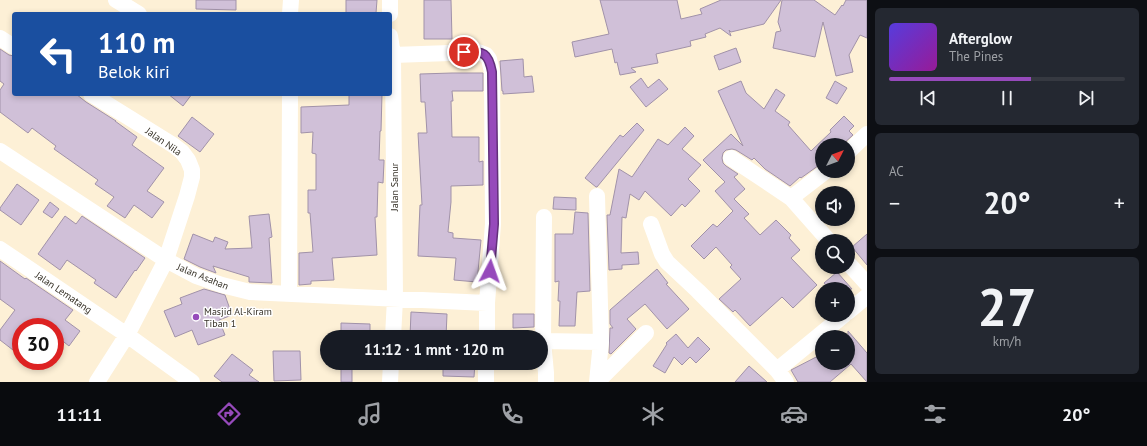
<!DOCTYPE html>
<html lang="id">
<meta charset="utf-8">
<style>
:root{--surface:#171b24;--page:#242831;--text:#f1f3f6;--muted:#9ea1a6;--line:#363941;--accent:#964abb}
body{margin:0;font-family:"PT Sans",sans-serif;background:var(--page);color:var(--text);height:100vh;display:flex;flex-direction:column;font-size:15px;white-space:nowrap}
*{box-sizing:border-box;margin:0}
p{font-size:13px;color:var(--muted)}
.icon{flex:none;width:22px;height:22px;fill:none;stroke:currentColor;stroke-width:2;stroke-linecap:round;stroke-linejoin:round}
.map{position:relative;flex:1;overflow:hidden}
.sheet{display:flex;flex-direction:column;gap:8px;padding:8px;background:#0d0f14;width:280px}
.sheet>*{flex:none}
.top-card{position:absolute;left:12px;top:12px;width:380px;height:84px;border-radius:4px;box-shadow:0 2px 6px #0003;background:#1a4fa0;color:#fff;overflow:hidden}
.needle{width:26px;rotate:48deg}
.fabs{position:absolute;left:815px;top:138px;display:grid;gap:8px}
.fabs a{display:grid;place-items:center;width:40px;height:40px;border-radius:50%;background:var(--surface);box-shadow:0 2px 6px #0003;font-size:20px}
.speed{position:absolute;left:12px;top:318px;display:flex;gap:8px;font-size:20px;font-weight:700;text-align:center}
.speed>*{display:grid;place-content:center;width:52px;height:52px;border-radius:50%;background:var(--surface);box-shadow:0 2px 6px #0003;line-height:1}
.speed .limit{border:6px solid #d22;background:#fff;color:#111}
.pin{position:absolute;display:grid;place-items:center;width:34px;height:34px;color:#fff;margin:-17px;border:2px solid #fff;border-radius:50%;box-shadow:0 1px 4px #0007}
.me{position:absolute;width:44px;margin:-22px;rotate:4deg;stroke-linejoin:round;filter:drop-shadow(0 0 3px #0008)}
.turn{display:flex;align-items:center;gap:14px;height:84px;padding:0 20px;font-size:18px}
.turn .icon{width:52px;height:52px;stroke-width:2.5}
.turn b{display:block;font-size:28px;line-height:34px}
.big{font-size:30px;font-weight:600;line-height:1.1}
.sheet .card{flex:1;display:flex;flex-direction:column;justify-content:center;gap:6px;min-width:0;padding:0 14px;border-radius:6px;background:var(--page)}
.sheet .dial{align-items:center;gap:0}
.dial b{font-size:52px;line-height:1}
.song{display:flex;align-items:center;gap:12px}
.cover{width:48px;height:48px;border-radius:6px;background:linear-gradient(135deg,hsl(250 70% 55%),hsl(300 70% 35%))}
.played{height:4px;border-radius:2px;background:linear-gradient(90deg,var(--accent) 60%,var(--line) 60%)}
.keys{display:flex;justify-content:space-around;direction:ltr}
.heat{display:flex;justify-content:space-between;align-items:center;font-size:22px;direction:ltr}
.trip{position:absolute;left:320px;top:330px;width:228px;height:40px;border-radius:20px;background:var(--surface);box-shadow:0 2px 6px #0003;font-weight:600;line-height:40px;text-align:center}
.tab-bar{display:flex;height:64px;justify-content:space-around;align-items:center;background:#090b0e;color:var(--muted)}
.tab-bar .icon{width:28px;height:28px}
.tab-bar .active{color:var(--accent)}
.tab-bar b{font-size:18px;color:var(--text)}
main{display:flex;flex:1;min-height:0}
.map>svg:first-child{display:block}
.building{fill:#d0c0d8;stroke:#a192a9}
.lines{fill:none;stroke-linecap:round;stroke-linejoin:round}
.minor{stroke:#fff;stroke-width:16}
.route-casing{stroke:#62307a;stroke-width:10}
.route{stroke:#964abb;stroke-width:7}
.poi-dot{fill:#964abb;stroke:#fff;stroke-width:1.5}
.labels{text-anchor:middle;stroke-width:3;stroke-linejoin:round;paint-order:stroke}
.street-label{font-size:10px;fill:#363127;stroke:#fff}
.poi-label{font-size:10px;fill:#363127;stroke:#fff;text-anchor:start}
</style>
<main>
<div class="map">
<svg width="867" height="382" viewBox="0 0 867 382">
<rect width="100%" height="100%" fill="#fdf0d6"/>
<!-- building -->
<path class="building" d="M196,0H236V10L196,9Z
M346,0H377L376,13H346Z
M424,0H451L452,39H424Z
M600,0H677L681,19L702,14L700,9L721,0H781L764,24L731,32L729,30L731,36L720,28L705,34L706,37L690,41L691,46L656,54L658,63L631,68L636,72L620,75L617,62L615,63L612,49L575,57L572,42L609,34Z
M782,0H814L835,15L842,5L843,6L846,0H867V38L860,35L849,55L853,72L836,76L823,22L815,57L773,48L776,32L781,31L778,22Z
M736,48L741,62L719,70L714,56Z
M0,49L9,55L14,56V94H76L86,102L116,121H115L137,137L132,145L164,168L147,191L164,202L152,218L134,205L125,218L107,206L114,197L95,184L98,180L54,149L56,146L32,128L28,133L0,112V90L4,84L0,81Z
M523,59L524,77L532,76L534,92L503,94V91H502L500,61Z
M452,73H483V91H452L453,101H451L452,137H479V162L483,161V185L451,186V202L448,232L453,233V238L481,240L477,282L454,280L456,258L418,256L419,228L420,205H422L418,133H427L425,102H421L420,74Z
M641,78L648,88L659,79L668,89L646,107L630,87Z
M741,81L746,93L764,109L776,89L785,95L775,111L790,122L788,125L811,151L831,132L830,130L844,116L854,126L849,131L853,135L842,145H822V163L801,178L800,177L790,186L765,169L754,158L752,160L736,150L732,149L726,150L723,153L722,158L723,163L726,166L738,174L734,177L745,189L734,199L749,214L744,218L760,235L776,220L791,235L789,238L800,250L791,258L817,285L793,308L782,297L750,326L735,310L733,312L719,299L741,279L730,267L732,265L716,247L704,259L691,246L713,224L717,227L733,211L715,191L725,182L703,160L731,134L743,146L718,91Z
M835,81L847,88L837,104L826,98Z
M168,94H192L183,106Z
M349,94H382L381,131H380L379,160H384V162L383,183L378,182L377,217H375L377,255L332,258L334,280L311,281V284L299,285V253L313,252L310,213H308V190H316V154L312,153L313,132L301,133V107L349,105Z
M192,117L214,134L200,152L178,136Z
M637,123L644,130L597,187H596L585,178L620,135L623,137Z
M685,127L694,136L682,149L701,165L688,179L700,191L685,207L682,204L671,216L645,191L639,200L630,194L626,218L622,217L621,253L638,252L639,264L622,265V269L609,270L607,215H610L619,169L632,177L658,139L668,145Z
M17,184L39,200L21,225L0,210V208Z
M554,197L576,198V210L553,209Z
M50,202L59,209L52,218L43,212Z
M575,212L588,213L590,291L577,292L575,326H559L560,301H558L559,281L555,282V234H573Z
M269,214L272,237L269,238L272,283L249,282V277L213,266L216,273L200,267L184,259L193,234L213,242L215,237L228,242L225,249L252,248L249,216Z
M65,216L76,224L82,216L145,258L136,271L135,270L116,298L94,283L96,280L67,260L60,270L38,254Z
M867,234V265L852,247Z
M0,261L25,279L26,278L73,310L65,320L80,331L69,346L55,335V327H46L36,320L31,327H21V340L13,350L0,340V330L15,310L0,299Z
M657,269L668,283L666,284L689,309L667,329L645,304L627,319L636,329L611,354L609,353L610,328H613L610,324V310Z
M837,272L852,289H829L824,283Z
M204,289L225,295L232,315L219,320L225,335L198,345L192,330L175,337L164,311L182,304L180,298Z
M411,312L447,314L446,337H410Z
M513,314H534V327L513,328Z
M341,323L370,324V337H341Z
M848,331L867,353V382L851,364L830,382H798L791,370L822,354V363H850L848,361Z
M676,334L688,348L698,337L710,349L696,363L690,357L682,365L674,357L665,373L653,366L667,344L666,343Z
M273,351H300L301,380L274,381Z
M232,354L253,370L249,375L259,382H222L214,376Z
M443,363H475L474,377L443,376Z
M341,364H352V382H341Z
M749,366L767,382H735Z"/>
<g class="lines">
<!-- minor -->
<path class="minor" d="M116,0L139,14
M290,14L291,0
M390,14V0
M390,36L393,55L395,299L393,337
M0,38L14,47
M393,55L478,52L486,55L489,59L492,72L493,224L487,303V337
M91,94L173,145L182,152L188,160L192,170V177L187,196L166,260L127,335L97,382
M0,151L166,260L196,276L222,285L250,292L487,303
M848,152L867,134
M731,158L791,198L829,241
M597,196L601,342
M791,198L826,171
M544,217L543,341L546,373V382
M651,224L662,254L667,262L698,291L777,370L786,382
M0,249L127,335L192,382
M848,263L867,284
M289,294L290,94
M848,312L867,296
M543,341L601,342L597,382
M777,370L844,315
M390,382L391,363
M486,382V363
M597,382L646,333"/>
</g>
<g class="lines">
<!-- route casing -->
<g class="route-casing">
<path id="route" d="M464,52C483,52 488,51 492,72L494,224L490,271"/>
</g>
<!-- route -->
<use href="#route" class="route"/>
</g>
<!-- markers -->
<circle class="poi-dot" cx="196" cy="317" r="4"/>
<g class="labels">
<!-- street labels -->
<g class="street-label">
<text transform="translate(164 141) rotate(35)" y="4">Jalan Nila</text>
<text transform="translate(394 187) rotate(-90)" y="4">Jalan Sanur</text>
<text transform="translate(203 276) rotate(22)" y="4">Jalan Asahan</text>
<text transform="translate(64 292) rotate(34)" y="4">Jalan Lematang</text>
</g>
<!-- poi labels -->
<g class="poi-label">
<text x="204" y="315">Masjid Al-Kiram<tspan x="204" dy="12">Tiban 1</tspan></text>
</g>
</g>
</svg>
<div class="fabs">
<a><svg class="needle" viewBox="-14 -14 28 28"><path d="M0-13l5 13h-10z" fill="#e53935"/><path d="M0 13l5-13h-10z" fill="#9ea1a6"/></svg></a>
<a><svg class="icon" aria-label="sound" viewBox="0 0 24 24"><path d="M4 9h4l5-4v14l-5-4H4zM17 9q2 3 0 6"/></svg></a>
<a><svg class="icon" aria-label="search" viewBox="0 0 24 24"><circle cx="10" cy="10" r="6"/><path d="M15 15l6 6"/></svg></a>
<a>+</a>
<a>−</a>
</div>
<div class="speed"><div class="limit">30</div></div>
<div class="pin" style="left:464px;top:52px;background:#d93025"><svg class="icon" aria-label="arrive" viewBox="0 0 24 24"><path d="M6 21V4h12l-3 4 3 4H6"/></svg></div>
<svg class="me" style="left:490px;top:271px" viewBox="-20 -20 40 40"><path d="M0-17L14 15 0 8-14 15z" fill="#964abb" stroke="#fff" stroke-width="4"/></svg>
<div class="trip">11:12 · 1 mnt · 120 m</div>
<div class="top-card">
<div class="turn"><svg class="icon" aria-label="left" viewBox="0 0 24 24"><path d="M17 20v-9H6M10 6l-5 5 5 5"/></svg><div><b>110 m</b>Belok kiri</div></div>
</div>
</div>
<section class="sheet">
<div class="card">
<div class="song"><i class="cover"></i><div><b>Afterglow</b><p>The Pines</p></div></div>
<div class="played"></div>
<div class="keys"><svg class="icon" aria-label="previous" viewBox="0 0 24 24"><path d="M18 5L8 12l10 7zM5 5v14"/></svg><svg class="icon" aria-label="pause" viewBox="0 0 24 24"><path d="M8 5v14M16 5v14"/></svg><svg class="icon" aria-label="next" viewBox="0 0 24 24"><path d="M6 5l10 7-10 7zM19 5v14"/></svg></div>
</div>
<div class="card"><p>AC</p>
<div class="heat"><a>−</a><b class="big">20°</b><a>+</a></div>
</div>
<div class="card dial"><b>27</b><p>km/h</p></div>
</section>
</main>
<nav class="tab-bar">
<b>11:11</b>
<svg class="icon active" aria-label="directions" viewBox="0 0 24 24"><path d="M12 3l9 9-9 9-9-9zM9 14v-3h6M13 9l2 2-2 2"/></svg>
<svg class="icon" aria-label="music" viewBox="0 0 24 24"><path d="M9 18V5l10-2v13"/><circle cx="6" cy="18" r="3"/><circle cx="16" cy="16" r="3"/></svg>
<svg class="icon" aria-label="phone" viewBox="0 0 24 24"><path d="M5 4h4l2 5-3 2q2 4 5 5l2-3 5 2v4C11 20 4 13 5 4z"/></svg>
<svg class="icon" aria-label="climate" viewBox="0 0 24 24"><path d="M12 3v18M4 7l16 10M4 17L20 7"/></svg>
<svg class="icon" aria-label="car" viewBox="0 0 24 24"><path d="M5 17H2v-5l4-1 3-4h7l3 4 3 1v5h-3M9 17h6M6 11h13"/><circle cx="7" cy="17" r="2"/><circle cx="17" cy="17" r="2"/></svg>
<svg class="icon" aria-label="filters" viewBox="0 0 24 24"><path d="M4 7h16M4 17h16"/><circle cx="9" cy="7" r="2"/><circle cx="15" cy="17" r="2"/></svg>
<b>20°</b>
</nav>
